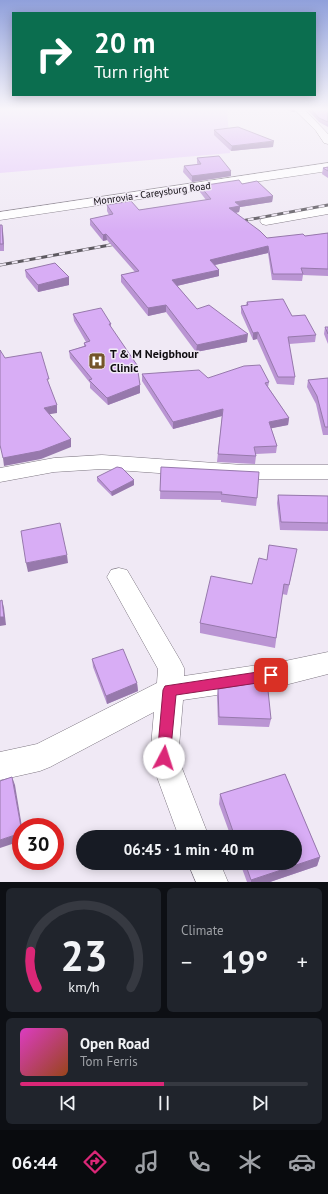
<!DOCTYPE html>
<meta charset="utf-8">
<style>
:root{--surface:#171b24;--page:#20242c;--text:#f1f3f6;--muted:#9ea1a6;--line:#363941;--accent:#db2777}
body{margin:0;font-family:"PT Sans",sans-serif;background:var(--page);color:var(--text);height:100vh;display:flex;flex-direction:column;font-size:15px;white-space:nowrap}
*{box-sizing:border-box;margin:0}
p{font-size:13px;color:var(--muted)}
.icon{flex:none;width:22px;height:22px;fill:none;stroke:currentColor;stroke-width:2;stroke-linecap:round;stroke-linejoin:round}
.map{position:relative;height:882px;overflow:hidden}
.sheet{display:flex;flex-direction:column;gap:6px;padding:6px;background:#0d0f14;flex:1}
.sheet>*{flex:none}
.banner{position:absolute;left:12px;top:12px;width:304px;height:84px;border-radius:0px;box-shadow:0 2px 10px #0003;background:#0b6e4f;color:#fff;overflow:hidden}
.speed{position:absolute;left:12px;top:818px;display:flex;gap:8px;font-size:20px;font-weight:700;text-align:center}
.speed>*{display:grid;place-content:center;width:52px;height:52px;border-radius:50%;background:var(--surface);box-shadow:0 2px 10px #0003;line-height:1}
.speed .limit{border:6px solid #d22;background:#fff;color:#111}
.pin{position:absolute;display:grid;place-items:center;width:34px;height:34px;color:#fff;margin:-17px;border-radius:8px;box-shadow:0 2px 6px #0006}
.me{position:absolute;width:44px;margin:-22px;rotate:5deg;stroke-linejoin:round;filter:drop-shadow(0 0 3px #0008)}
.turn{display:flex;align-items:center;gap:14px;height:84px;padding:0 16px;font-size:18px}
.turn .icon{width:52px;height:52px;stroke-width:2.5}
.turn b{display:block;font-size:28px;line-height:34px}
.big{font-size:30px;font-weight:600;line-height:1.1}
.sheet .widget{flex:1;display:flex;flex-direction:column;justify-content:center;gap:6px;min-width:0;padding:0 14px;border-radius:6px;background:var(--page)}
.sheet .dial{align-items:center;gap:0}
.dial svg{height:104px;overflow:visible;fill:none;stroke:var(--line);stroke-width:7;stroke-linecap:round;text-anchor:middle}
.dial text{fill:var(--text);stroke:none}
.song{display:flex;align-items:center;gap:12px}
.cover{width:48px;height:48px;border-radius:6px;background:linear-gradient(135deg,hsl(310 70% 55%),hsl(20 70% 35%))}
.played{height:4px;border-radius:2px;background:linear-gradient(90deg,var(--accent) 50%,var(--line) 50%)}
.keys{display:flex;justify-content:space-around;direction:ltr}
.heat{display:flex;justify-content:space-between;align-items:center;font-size:22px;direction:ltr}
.sheet .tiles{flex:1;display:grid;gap:6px;grid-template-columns:1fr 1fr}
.widget:last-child{grid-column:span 2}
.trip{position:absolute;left:76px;top:830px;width:226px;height:40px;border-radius:20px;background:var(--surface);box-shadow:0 2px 10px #0003;font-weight:600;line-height:40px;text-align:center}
.tab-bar{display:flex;height:64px;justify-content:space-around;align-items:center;background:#090b0e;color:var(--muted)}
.tab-bar .icon{width:28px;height:28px}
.tab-bar .active{color:var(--accent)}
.tab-bar b{font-size:18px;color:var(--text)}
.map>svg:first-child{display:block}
.green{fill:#e7ccfa}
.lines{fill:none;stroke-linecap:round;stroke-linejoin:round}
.street-casing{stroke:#7e7782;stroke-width:1}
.secondary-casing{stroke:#7e7782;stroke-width:1}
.street{fill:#fff;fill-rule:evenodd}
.secondary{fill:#fff;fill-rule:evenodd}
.rail-casing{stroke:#5d5960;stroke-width:3}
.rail{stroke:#f0e9f5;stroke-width:2;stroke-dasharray:6;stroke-linecap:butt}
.wall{fill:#ba95d3}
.shaded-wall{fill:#9779ac}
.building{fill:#d8adf5;stroke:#9779ac}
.route{fill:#db2777;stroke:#8e194d}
.labels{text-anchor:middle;stroke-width:3;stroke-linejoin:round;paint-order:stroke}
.far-street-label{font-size:10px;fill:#0f0c10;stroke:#f0e9f5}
.poi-label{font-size:12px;font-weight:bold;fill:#0f0c10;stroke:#f0e9f5;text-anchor:start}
</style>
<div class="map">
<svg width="328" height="882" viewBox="0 0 328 882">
<rect width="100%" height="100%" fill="#f0e9f5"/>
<!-- green -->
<path class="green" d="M0,108H227L230,153L0,173Z"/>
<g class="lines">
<!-- street casing -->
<g class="street-casing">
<path id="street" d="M293,108H303L328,134V144L324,143L316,131Z
M328,206V214L266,225L262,224L260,221L262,218L266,217Z
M102,455L243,465H328V479H243L102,469L54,472L0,482V468L54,458Z
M119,568L127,570L180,660L184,668V676L285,661L328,652V674L285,685L183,700L178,758L209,837H179L150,758L154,712L50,767L40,771L0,780V752L37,744L157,683L158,669L107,577L111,570Z
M188,863H220L228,882H196Z"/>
</g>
<!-- secondary casing -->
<g class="secondary-casing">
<path id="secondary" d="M328,163V171L0,220V212Z"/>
</g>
<!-- street -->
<use href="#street" class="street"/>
<!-- secondary -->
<use href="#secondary" class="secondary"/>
<!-- rail casing -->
<g class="rail-casing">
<path id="rail" d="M236,222L328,205
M0,265L121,243"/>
</g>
<!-- rail -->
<use href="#rail" class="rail"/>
</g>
<!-- wall -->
<path class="wall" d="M283,108H295V112H292Z
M306,108H328V127L319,122Z
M214,130L273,147L231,151L214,135Z
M197,158L231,176L192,182L183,172L184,166L198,165L197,163Z
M328,167V178L322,174L323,168Z
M242,184L273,196L272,202L240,207L239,212L236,213L267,238L305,236L328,233V276L303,275L302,281L272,280L268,253L215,265L219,270V276L177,286L197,309L247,342L196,352L166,312L148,316L121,282V275L135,272L107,240L103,241L90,225V219L109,215L107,211V205L139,210L206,200L200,192V186Z
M0,225H2L3,231L4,251H0Z
M25,270L69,277V285L38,292L26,277Z
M247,302L292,316L316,335L315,342L289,344L295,377L294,385L277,384L257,339L253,340L241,313V306L246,305Z
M73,314L111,324V328L140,393L108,405L90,388V383L70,358L69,351L84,346V343L86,342L74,321Z
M325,327H328V344L324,334Z
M142,374L208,378L269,382L268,387L289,418L288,425L271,428L277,446L276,453L256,454V456L255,464L217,462L222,416L173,429L142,381Z
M328,378V435H323L316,404L307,387L308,380Z
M161,467L257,498L256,506L221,502V500L160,499Z
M97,477L134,485L112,496L97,481Z
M278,495L328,496V531L280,530L277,503Z
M269,545L295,559L287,595L282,594L275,648L200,633V623L252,584L267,560Z
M92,659L137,683L138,691L107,704L93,667Z
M218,689L271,719L269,727L218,725L217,696Z
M285,774L320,857L317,866L270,882H247L240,863H295V837H231L219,804L220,794Z"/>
<!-- shaded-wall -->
<path class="shaded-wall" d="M293,108H295V112H292Z
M274,141L273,147L231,151L232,146Z
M231,171V176L192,182V176Z
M273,196L272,202L240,207L239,212L229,214V208L235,202Z
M2,225L3,231L4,251L3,244Z
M106,234L107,240L103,241V235Z
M268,246V253L210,266V260Z
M219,270V276L172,287V280Z
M69,277V285L38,292V285Z
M166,305V312L148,316V308Z
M258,332L257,339L253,340V333Z
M248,334L247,342L196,352L197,345Z
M140,385V393L108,405L107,398Z
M57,405V413L45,415L44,408Z
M223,409L222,416L173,429V422Z
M289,418L288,425L268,429L269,422Z
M71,439V447L41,459L4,466L3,458Z
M134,480V485L112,496L111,492Z
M67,555L68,563L28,572L26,563Z
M2,600L4,608L6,625L0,626V617Z
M137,683L138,691L107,704L106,696Z
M12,777L15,785L22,827H21Z
M21,833V841L0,848V840Z
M320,857L317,866L270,882H251V880Z"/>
<!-- building -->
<path class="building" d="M310,108H328V122L319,118Z
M238,127L274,141L232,146L214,130Z
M219,156L231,171L192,176L184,166L201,164L197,158Z
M328,167V171L323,168Z
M239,180L242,184L257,181L273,196L235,202L240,206L229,208L260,231L267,238L303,234L305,236L328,233V269L301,268L303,274H273L268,246L210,260L219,270L172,280L197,309L209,305L248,334L197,345L166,305L148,308L121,275L139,271L106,234L103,235L90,219L113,214L107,205L131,201L139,210L211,199L200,186Z
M0,225H2L3,244H0Z
M55,263L69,277L38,285L25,270Z
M283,299L292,316L305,315L316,335L288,337L295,377H278L258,332L253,333L241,306L248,305L247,302Z
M101,308L111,324H109L137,365L140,385L107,398L89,380L92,379L69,351L86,346L84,343L90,341L73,314Z
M325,327H328V334Z
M0,350L5,358L41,352L49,379H47L57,405L44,408L71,439L40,451L3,458L0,445Z
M260,365L269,382L265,383L289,418L269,422L277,446L254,447L256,456L218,454L223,409L173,422L142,374L199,370L208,378L244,366Z
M328,378V427H325L317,396L308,380Z
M117,467L122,468L134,480L111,492L97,477Z
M161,467L259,472L257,498L221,494L222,492L160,491Z
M278,495L328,496V523L281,522Z
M60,523L67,555L26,563L21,531Z
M269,545L297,549L289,585L284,584L276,638L200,623L211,576L252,584L259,558L267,560Z
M2,600L4,617H0V601Z
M123,649L137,683L106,696L92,659Z
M267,681L271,719L219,717L218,689Z
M285,774L320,857L251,880L245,863H295V837H235L220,794Z
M12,777L21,827V833L0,840V781Z"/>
<!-- sky -->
<linearGradient id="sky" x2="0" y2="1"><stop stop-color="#90a0db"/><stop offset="0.47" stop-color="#f8f5fa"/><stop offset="1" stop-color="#f8f5fa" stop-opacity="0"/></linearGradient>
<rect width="328" height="232" fill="url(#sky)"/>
<!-- route -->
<path class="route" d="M271,670L275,671L277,675L275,679L271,681L176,695L170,758L168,763L164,765L159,763L157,758L163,690L165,686Z"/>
<!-- icons -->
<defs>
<g id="hospital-square" transform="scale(0.9)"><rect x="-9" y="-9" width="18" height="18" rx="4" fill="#74552a" stroke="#f0e9f5"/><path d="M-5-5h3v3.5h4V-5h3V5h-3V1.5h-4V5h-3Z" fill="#fff"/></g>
</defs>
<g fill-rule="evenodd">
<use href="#hospital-square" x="97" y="361"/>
</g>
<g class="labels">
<!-- far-street labels -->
<g class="far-street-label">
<text transform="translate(152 193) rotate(-8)" y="4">Monrovia - Careysburg Road</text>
</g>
<!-- poi labels -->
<g class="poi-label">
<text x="110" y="358">T &amp; M Neigbhour<tspan x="110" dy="14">Clinic</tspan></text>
</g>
</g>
</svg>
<div class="speed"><div class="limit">30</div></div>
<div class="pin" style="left:271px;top:675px;background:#d93025"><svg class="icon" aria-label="arrive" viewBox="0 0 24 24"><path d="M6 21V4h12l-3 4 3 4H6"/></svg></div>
<svg class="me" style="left:164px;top:758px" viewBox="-20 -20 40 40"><circle r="19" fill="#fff"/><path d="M0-13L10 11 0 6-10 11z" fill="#db2777"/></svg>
<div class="trip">06:45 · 1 min · 40 m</div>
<div class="banner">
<div class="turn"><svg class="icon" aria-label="right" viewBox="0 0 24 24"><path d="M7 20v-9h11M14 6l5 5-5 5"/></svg><div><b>20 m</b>Turn right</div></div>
</div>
</div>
<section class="sheet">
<div class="tiles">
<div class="widget dial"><svg viewBox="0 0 100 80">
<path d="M14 69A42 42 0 1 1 86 69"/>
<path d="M14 69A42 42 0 0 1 9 41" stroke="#db2777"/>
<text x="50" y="56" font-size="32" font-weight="700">23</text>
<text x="50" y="72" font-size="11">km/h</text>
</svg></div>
<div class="widget"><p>Climate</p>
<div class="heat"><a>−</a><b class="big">19°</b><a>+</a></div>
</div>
<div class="widget">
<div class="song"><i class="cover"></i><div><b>Open Road</b><p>Tom Ferris</p></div></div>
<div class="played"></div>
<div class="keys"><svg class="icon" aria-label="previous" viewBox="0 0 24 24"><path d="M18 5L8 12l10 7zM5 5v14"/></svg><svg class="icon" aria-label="pause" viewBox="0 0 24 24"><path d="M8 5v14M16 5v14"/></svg><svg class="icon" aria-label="next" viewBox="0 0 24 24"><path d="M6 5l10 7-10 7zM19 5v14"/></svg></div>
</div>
</div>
</section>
<nav class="tab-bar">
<b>06:44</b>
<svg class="icon active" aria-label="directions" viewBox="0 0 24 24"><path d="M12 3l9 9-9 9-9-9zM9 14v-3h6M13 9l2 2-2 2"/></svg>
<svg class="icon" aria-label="music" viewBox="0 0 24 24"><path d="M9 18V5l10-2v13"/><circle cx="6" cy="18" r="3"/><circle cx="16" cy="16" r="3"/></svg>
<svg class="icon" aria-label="phone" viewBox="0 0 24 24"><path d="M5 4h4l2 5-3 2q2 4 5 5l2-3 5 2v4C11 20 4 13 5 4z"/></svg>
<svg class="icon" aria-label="climate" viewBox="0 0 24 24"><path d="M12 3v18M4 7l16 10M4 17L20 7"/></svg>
<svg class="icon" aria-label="car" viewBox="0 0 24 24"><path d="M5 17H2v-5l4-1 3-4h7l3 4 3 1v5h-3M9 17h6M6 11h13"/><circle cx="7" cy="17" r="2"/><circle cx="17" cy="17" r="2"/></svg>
</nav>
